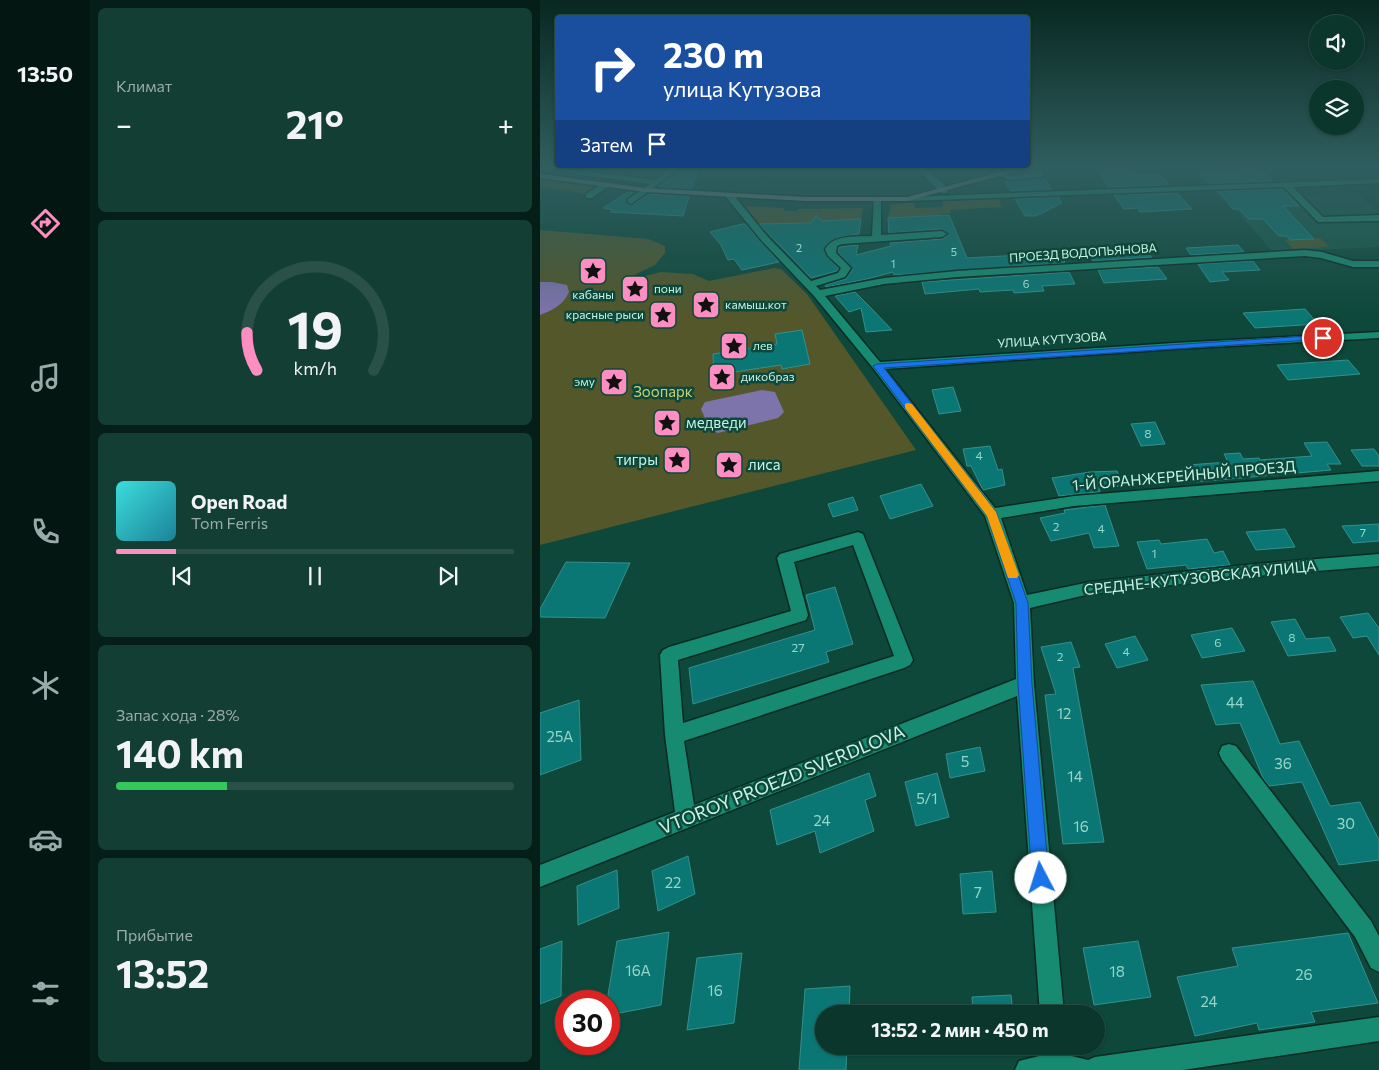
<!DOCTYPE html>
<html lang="ru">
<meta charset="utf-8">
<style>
:root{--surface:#0a362c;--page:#133e34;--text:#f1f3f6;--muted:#99aba9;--line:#2a5048;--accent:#fd8ec1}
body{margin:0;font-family:Commissioner,sans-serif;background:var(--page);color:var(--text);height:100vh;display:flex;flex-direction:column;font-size:19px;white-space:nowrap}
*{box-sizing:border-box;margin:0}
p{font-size:16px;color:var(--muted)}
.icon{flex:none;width:28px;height:28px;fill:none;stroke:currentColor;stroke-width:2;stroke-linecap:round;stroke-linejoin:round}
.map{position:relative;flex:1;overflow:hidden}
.details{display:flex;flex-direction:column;gap:8px;padding:8px;background:#061e18;width:450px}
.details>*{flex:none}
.hud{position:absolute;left:15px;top:15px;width:475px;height:152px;border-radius:5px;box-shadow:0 1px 4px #0004,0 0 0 1px var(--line);background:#1a4fa0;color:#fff;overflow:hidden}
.controls{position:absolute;left:769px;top:15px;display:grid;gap:10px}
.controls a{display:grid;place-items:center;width:55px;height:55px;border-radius:50%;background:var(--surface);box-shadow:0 1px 4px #0004,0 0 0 1px var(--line);font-size:25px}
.speed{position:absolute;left:15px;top:990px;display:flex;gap:10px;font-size:25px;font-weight:700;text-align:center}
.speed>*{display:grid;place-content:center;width:65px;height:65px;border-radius:50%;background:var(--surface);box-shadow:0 1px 4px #0004,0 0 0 1px var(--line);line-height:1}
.speed .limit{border:8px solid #d22;background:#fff;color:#111}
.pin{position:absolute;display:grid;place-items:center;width:42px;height:42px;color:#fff;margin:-21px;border:2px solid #fff;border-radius:50%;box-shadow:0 1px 5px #0007}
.me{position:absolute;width:55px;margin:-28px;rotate:355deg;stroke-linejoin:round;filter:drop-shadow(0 0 4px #0008)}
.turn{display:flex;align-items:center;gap:18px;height:105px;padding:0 25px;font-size:22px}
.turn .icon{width:65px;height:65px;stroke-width:2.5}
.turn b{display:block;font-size:35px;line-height:42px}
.then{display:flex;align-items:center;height:48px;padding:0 25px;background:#0003;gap:10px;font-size:19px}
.big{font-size:38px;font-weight:700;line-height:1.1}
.details .card{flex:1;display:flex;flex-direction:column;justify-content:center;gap:8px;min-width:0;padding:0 18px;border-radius:8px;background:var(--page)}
.details .dial{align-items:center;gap:0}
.dial svg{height:130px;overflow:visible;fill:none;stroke:var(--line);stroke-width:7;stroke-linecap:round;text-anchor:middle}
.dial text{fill:var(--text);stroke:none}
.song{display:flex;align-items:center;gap:15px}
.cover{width:60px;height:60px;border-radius:8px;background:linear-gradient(135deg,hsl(180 70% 55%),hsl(190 70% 35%))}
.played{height:5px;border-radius:2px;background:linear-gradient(90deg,var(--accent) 15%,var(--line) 15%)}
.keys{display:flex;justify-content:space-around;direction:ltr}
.heat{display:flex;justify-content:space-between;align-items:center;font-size:28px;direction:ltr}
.charge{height:8px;border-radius:4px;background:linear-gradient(90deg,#34c759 28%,var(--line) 0)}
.trip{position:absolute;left:275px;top:1005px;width:290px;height:50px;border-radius:25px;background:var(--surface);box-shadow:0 1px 4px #0004,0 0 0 1px var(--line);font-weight:700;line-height:50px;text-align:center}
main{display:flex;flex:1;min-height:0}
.tabs{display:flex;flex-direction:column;width:90px;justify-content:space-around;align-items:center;background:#041612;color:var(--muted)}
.tabs .icon{width:35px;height:35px}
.tabs .current{color:var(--accent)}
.tabs b{font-size:22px;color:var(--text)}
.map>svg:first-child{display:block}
.built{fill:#155747}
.green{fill:#53572a}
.water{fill:#7e74ac}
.building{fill:#0b7774;stroke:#368f8d}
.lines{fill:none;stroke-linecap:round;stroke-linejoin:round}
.minor-casing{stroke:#092b22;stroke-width:3}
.major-casing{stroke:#092b22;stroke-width:3}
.minor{fill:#178b71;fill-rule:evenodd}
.major{fill:#898792;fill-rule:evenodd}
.route{fill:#1a73e8;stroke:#114b97}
.slow{fill:#f59e0b}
.labels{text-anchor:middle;stroke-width:5;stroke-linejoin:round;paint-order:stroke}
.far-number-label{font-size:11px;fill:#96d5c8}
.far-street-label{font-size:12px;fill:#c5f4e4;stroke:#0e483a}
.far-poi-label{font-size:12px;fill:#c5f4e4;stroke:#0e483a;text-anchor:start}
.number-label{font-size:12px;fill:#96d5c8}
.park-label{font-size:15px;fill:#c8cf73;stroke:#0e483a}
.poi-label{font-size:15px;fill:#c5f4e4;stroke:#0e483a;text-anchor:start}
.street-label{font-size:15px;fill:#c5f4e4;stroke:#0e483a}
.near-number-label{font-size:15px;fill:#96d5c8}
.near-street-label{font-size:18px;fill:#c5f4e4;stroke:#0e483a}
</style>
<main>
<nav class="tabs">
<b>13:50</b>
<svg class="icon current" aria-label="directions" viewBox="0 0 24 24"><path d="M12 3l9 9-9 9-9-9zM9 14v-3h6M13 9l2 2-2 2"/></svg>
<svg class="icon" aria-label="music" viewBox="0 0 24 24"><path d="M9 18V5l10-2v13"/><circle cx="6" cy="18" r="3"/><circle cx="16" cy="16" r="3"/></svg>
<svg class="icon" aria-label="phone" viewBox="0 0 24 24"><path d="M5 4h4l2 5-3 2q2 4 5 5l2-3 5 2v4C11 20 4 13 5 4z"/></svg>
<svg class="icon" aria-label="climate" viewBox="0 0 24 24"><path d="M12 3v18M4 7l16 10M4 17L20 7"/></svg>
<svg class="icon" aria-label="car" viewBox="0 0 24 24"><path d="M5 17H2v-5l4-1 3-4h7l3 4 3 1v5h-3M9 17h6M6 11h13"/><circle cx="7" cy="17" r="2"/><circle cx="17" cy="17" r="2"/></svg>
<svg class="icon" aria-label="filters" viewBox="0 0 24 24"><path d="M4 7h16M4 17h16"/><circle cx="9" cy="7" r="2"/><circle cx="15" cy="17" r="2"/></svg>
</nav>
<section class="details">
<div class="card"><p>Климат</p>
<div class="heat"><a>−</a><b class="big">21°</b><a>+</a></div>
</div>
<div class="card dial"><svg viewBox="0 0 100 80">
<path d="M14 69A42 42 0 1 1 86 69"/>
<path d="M14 69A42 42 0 0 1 8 46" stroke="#fd8ec1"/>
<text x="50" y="56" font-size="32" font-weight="700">19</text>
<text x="50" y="72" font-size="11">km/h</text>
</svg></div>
<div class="card">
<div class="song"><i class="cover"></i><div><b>Open Road</b><p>Tom Ferris</p></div></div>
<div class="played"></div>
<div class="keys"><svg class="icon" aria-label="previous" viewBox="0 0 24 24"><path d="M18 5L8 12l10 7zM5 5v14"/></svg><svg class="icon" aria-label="pause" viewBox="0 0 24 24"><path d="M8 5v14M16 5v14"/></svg><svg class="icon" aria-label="next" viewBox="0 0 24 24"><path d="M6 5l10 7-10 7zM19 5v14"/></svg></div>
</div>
<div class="card"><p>Запас хода · 28%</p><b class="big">140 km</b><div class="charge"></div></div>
<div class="card"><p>Прибытие</p><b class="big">13:52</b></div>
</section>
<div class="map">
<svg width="839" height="1070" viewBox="0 0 839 1070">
<rect width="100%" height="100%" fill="#0e483a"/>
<!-- built -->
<path class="built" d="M815,192L839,212V247L733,252L684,197Z"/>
<!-- green -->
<path class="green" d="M0,179L58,187L47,194L0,186Z
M459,199L462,207L410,210L411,213L399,214V216L348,218L351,204L374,203L375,208L403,207V201Z
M205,206L244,208L243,211H257L258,209L323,208L321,219L282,221L279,218L273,223L219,224Z
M0,230L108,239L125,246V253L115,265L80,282L121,272L153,274L169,281L234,268L241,269L267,294L376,450L0,545Z
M780,238L789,247L753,249L745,240Z"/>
<!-- water -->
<path class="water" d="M0,282H12L27,285L29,292C23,305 13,310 0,315Z
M222,390L235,392L244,412L238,418L178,433L170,430L161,409L165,402Z"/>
<!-- building -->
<path class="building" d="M555,166H589L599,175L619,174L629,185L569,187Z
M143,168L158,169L151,189L118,187Z
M707,169L721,170L733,181L670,184L660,173Z
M504,178L512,190L471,191L465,182Z
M742,189L759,206H743L774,239L750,240L747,236H739L723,219H709L699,209H693L677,191Z
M88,192H94L85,200L91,206L108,194L149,196L143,216L70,212L73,210L63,208Z
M637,193L652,209L600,212L598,208L584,209L574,195Z
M518,197L522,203L496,216H485L475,199Z
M276,215L282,221L321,219L319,234L299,237L288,243L284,248L287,257L299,268L297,271L271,278L219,224L271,223Z
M409,215L427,258L518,253L522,255L525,263L354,275L353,272L327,279L286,287L285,285L306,279L313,269L298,252L299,247L318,245L316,255L351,246L350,243L402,239L409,235L402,229L349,233L348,218Z
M202,224H205L239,262L202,270L194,259L188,260L181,245L170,232Z
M698,245L704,252L651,255L646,248Z
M605,249L612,257L553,261L549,253Z
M713,261L720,270L682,272L689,280L670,282L658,264Z
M618,267L627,279L564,283L558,270Z
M529,272L535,284L502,286L504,291L474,293L473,290L440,292L439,289L385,294L382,282Z
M315,292L329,306L352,330L326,332L321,308L309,312L295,296Z
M765,309L778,324L715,328L703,313Z
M262,330L270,364L242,369L241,365L174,375L173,354L237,344L235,334Z
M808,360L820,374L748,380L737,365Z
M413,387L421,411L399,414L392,390Z
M615,422L625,444L601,446L591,424Z
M787,442L801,464H787L791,470L656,482L648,465L688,462L684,454L700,453L703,459L719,458L720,460L772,456L764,443Z
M450,446L458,470L462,469L465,485L443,490L431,466H427L423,449Z
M834,449L839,456V466H822L811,450Z
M577,471L583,486L559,488L560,492L519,496L512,478L550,472Z
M381,484L393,506L350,519L340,496Z
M313,497L318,510L293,517L288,504Z
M565,505L579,546L554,548L549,533L511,541L500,518L525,513L524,510Z
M839,524V541L813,543L802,526Z
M745,529L755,547L716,550L706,532Z
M667,539L674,553L683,551L690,565L648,569L646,565L607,569L597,542L619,540L621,544Z
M26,562L90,563L65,618L0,617V609Z
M295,587L313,644L286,652L289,662L153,704L149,668L275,630L266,595Z
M828,613L839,628V655L827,636L813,638L800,617Z
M755,619L766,639L789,637L796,651L748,656L731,622Z
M692,628L705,651L662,658L651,635Z
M595,636L608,660L577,668L565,644Z
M531,642L540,667L533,668L564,842L523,844L505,695L516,694L501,647Z
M713,681L740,744L759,741L790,806L820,802L839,840V860L799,865L762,782L729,786L723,778L700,723L676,725L661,685Z
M39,700L41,760L0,775V713Z
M440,747L445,771L410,778L406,754Z
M329,773L336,796L325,800L334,831L280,853L275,831L237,845L230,810Z
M397,773L409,817L376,826L365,782Z
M148,856L155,894L118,911L112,871Z
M77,870L79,908L38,925L37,886Z
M452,871L456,912L423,914L420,874Z
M129,932L121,1005L69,1015V1001H67L77,941Z
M808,933L838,1003L771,1012L775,1022L719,1030L717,1023L655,1036L637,977L698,966L692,948Z
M22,941L21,996L0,1004V949Z
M598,941L611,997L554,1005L543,948Z
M202,953L194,1023L147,1030L157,958Z
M310,986L309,1014H284V1046H307L306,1070H259L265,989Z
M471,995L473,1014H433L432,997Z"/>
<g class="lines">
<!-- minor casing -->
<g class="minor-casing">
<path id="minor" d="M134,166H143L91,204L87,201L88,199L110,184L32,174L28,172L32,170L115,180Z
M374,166H382L403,183L408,191L407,193H401Z
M489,166H497L504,175L503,177L470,180L457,175L461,173L471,176L495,173Z
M839,179V183L753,187L783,217L839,215V221L778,222L744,187L367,201L363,199L367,197Z
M63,183L70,185L52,198H46V194Z
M186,193H192L227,236L271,281L298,273L301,268L288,256L285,249C294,234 316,237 332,236L334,197L341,199V235L402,231L407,234L402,237L302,244L297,246L296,253L311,268L305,277L276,286L280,290L344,278L417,271L765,250L782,252L813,261H839V267H813L781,258L765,256L417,277L344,284L285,296L340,362L634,343L839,332V338L634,349L345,369L455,508L534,496L839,471V481L534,506L461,518L487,595L550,582L715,564L839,554V566L715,576L550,594L490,608L494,684L524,1014H500L477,696L0,887V865L135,812L125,735L120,655L123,650L129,647L251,611L237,558L240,554L318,532L323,534L373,660L370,665L364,668L144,741L154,805L476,679L474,603L445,516L333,368L274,296L221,240L186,197ZM313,545L354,656L143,723L138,660L266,620L268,615L254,562Z
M689,744L696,746L831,921L839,936V972L831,968L815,937L682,760L679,753L682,746Z
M839,1017V1041L643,1070H475L479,1061L503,1055L502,1046H528V1055L548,1060L555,1057Z"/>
</g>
<!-- major casing -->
<g class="major-casing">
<path id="major" d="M483,166H495L367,201H265L106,192L0,178V174L106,188L265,197H367Z"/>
</g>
<!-- minor -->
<use href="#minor" class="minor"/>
<!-- major -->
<use href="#major" class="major"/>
</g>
<!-- sky -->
<linearGradient id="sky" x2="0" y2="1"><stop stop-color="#082820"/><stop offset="0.53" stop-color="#305e60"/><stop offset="1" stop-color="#305e60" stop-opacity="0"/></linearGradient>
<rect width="839" height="316" fill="url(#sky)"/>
<!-- route -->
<path class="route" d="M783,335L786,336V339L344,368L456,512L488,603L492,684L509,878L507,884L501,886L495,884L492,878L478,684L476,603L447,516L333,366L337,364Z"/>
<!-- slow -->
<path class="slow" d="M368,403L372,404L456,512L479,575L477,578H468L467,575L447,516L365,408V404Z"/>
<!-- icons -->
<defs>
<g id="sight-square" transform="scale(1.4375)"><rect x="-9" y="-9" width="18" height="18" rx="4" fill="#fd8ec1" stroke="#0e483a"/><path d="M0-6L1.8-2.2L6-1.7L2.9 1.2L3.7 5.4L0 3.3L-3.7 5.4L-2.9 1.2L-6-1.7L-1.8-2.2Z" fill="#111"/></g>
</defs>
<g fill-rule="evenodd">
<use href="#sight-square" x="53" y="271"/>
<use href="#sight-square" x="95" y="289"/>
<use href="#sight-square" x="166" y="305"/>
<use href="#sight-square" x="123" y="315"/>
<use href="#sight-square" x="194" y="346"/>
<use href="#sight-square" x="182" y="377"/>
<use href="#sight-square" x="74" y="382"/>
<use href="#sight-square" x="127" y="423"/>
<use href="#sight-square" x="137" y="460"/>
<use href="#sight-square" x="189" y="465"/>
</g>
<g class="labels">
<!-- far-number labels -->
<g class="far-number-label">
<text x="259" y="252">2</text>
<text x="414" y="256">5</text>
<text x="353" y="268">1</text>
<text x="486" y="288">6</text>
</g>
<!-- far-street labels -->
<g class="far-street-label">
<text transform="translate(543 253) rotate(-4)" y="4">ПРОЕЗД ВОДОПЬЯНОВА</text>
<text transform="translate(512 340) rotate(-4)" y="4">УЛИЦА КУТУЗОВА</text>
</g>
<!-- far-poi labels -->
<g class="far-poi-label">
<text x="114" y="293">пони</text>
<text x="53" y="299" text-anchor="middle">кабаны</text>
<text x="185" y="309">камыш.кот</text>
<text x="104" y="319" text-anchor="end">красные рыси</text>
<text x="213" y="350">лев</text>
<text x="201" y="381">дикобраз</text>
<text x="55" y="386" text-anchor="end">эму</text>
</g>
<!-- number labels -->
<g class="number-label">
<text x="608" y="438">8</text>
<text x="439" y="460">4</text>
<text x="516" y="531">2</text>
<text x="561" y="533">4</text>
<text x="823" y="537">7</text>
<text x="614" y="558">1</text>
<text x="752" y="642">8</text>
<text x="678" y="647">6</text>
<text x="258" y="652">27</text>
<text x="586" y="656">4</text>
<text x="520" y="661">2</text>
</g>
<!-- park labels -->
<g class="park-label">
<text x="123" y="397">Зоопарк</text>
</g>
<!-- poi labels -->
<g class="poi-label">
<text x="146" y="428">медведи</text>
<text x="118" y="465" text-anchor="end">тигры</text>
<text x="208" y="470">лиса</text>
</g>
<!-- street labels -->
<g class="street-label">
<text transform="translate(644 476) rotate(-5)" y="5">1-Й ОРАНЖЕРЕЙНЫЙ ПРОЕЗД</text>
<text transform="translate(660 578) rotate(-6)" y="5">СРЕДНЕ-КУТУЗОВСКАЯ УЛИЦА</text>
</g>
<!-- near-number labels -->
<g class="near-number-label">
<text x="695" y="708">44</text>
<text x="524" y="719">12</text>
<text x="20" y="742">25А</text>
<text x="425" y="767">5</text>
<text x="743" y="769">36</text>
<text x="535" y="782">14</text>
<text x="387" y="804">5/1</text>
<text x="282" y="826">24</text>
<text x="806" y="829">30</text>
<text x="541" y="832">16</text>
<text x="133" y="888">22</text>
<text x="438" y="898">7</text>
<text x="98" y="976">16А</text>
<text x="577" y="977">18</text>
<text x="764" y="980">26</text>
<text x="175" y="996">16</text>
<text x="669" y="1007">24</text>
</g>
<!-- near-street labels -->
<g class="near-street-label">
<text transform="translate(242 780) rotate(-22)" y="6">VTOROY PROEZD SVERDLOVA</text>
</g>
</g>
</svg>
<div class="controls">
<a><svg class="icon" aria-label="sound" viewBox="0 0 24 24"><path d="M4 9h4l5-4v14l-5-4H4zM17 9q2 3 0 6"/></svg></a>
<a><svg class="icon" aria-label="layers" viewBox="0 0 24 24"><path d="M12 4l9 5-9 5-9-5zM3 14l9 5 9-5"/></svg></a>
</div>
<div class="speed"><div class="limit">30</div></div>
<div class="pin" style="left:783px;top:338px;background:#d93025"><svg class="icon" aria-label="arrive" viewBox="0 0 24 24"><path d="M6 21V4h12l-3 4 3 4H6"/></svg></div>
<svg class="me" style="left:501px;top:878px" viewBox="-20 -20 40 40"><circle r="19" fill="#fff"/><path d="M0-13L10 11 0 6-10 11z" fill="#1a73e8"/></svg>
<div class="trip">13:52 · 2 мин · 450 m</div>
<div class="hud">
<div class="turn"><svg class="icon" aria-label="right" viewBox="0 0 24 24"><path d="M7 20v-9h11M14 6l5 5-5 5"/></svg><div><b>230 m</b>улица Кутузова</div></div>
<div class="then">Затем<svg class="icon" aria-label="arrive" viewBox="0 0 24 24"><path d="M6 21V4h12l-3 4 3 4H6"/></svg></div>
</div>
</div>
</main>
